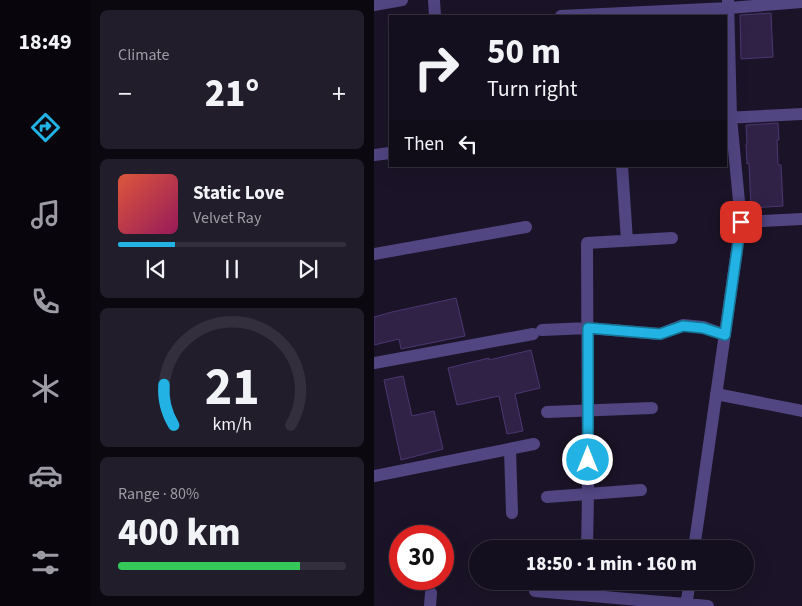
<!DOCTYPE html>
<meta charset="utf-8">
<style>
:root{--surface:#140f1e;--page:#211d2b;--text:#f1f3f6;--muted:#9d9ca4;--line:#332f3c;--accent:#22b2e4}
body{margin:0;font-family:"Source Sans 3",sans-serif;background:var(--page);color:var(--text);height:100vh;display:flex;flex-direction:column;font-size:19px;white-space:nowrap}
*{box-sizing:border-box;margin:0}
p{font-size:16px;color:var(--muted)}
.icon{flex:none;width:28px;height:28px;fill:none;stroke:currentColor;stroke-width:2;stroke-linecap:round;stroke-linejoin:round}
.map{position:relative;flex:1;overflow:hidden}
.side{display:flex;flex-direction:column;gap:10px;padding:10px;background:#0b0810;width:284px}
.side>*{flex:none}
.guide{position:absolute;left:15px;top:15px;width:338px;height:152px;border-radius:0px;box-shadow:0 5px 20px #0002,0 0 0 1px var(--line);background:#140f1e;color:var(--text);overflow:hidden}
.speed{position:absolute;left:15px;top:525px;display:flex;gap:10px;font-size:25px;font-weight:700;text-align:center}
.speed>*{display:grid;place-content:center;width:65px;height:65px;border-radius:50%;background:var(--surface);box-shadow:0 5px 20px #0002,0 0 0 1px var(--line);line-height:1}
.speed .limit{border:8px solid #d22;background:#fff;color:#111}
.pin{position:absolute;display:grid;place-items:center;width:42px;height:42px;color:#fff;margin:-21px;border-radius:10px;box-shadow:0 2px 8px #0006}
.me{position:absolute;width:55px;margin:-28px;rotate:0deg;stroke-linejoin:round;filter:drop-shadow(0 0 4px #0008)}
.turn{display:flex;align-items:center;gap:18px;height:105px;padding:0 15px;font-size:22px}
.turn .icon{width:65px;height:65px;stroke-width:2.5}
.turn b{display:block;font-size:35px;line-height:42px}
.then{display:flex;align-items:center;height:48px;padding:0 15px;background:#0003;gap:10px;font-size:19px}
.big{font-size:38px;font-weight:800;line-height:1.1}
.side .widget{flex:1;display:flex;flex-direction:column;justify-content:center;gap:8px;min-width:0;padding:0 18px;border-radius:8px;background:var(--page)}
.side .dial{align-items:center;gap:0}
.dial svg{height:130px;overflow:visible;fill:none;stroke:var(--line);stroke-width:7;stroke-linecap:round;text-anchor:middle}
.dial text{fill:var(--text);stroke:none}
.song{display:flex;align-items:center;gap:15px}
.cover{width:60px;height:60px;border-radius:8px;background:linear-gradient(135deg,hsl(10 70% 55%),hsl(330 70% 35%))}
.played{height:5px;border-radius:2px;background:linear-gradient(90deg,var(--accent) 25%,var(--line) 25%)}
.keys{display:flex;justify-content:space-around;direction:ltr}
.heat{display:flex;justify-content:space-between;align-items:center;font-size:28px;direction:ltr}
.charge{height:8px;border-radius:4px;background:linear-gradient(90deg,#34c759 80%,var(--line) 0)}
.trip{position:absolute;left:95px;top:540px;width:285px;height:50px;border-radius:25px;background:var(--surface);box-shadow:0 5px 20px #0002,0 0 0 1px var(--line);font-weight:800;line-height:50px;text-align:center}
main{display:flex;flex:1;min-height:0}
.dock{display:flex;flex-direction:column;width:90px;justify-content:space-around;align-items:center;background:#08060c;color:var(--muted)}
.dock .icon{width:35px;height:35px}
.dock .current{color:var(--accent)}
.dock b{font-size:22px;color:var(--text)}
.map>svg:first-child{display:block}
.building{fill:#302247;stroke:#4b3770}
.lines{fill:none;stroke-linecap:round;stroke-linejoin:round}
.minor{stroke:#514582;stroke-width:12}
.route-casing{stroke:#167494;stroke-width:12}
.route{stroke:#22b2e4;stroke-width:9}
</style>
<main>
<nav class="dock">
<b>18:49</b>
<svg class="icon current" aria-label="directions" viewBox="0 0 24 24"><path d="M12 3l9 9-9 9-9-9zM9 14v-3h6M13 9l2 2-2 2"/></svg>
<svg class="icon" aria-label="music" viewBox="0 0 24 24"><path d="M9 18V5l10-2v13"/><circle cx="6" cy="18" r="3"/><circle cx="16" cy="16" r="3"/></svg>
<svg class="icon" aria-label="phone" viewBox="0 0 24 24"><path d="M5 4h4l2 5-3 2q2 4 5 5l2-3 5 2v4C11 20 4 13 5 4z"/></svg>
<svg class="icon" aria-label="climate" viewBox="0 0 24 24"><path d="M12 3v18M4 7l16 10M4 17L20 7"/></svg>
<svg class="icon" aria-label="car" viewBox="0 0 24 24"><path d="M5 17H2v-5l4-1 3-4h7l3 4 3 1v5h-3M9 17h6M6 11h13"/><circle cx="7" cy="17" r="2"/><circle cx="17" cy="17" r="2"/></svg>
<svg class="icon" aria-label="filters" viewBox="0 0 24 24"><path d="M4 7h16M4 17h16"/><circle cx="9" cy="7" r="2"/><circle cx="15" cy="17" r="2"/></svg>
</nav>
<section class="side">
<div class="widget"><p>Climate</p>
<div class="heat"><a>−</a><b class="big">21°</b><a>+</a></div>
</div>
<div class="widget">
<div class="song"><i class="cover"></i><div><b>Static Love</b><p>Velvet Ray</p></div></div>
<div class="played"></div>
<div class="keys"><svg class="icon" aria-label="previous" viewBox="0 0 24 24"><path d="M18 5L8 12l10 7zM5 5v14"/></svg><svg class="icon" aria-label="pause" viewBox="0 0 24 24"><path d="M8 5v14M16 5v14"/></svg><svg class="icon" aria-label="next" viewBox="0 0 24 24"><path d="M6 5l10 7-10 7zM19 5v14"/></svg></div>
</div>
<div class="widget dial"><svg viewBox="0 0 100 80">
<path d="M14 69A42 42 0 1 1 86 69"/>
<path d="M14 69A42 42 0 0 1 8 44" stroke="#22b2e4"/>
<text x="50" y="56" font-size="32" font-weight="700">21</text>
<text x="50" y="72" font-size="11">km/h</text>
</svg></div>
<div class="widget"><p>Range · 80%</p><b class="big">400 km</b><div class="charge"></div></div>
</section>
<div class="map">
<svg width="429" height="606" viewBox="0 0 429 606">
<rect width="100%" height="100%" fill="#1b1428"/>
<!-- building -->
<path class="building" d="M397,13L399,57L367,59L366,15Z
M404,123L405,140H403L404,165H407L409,206L377,208L375,163L373,164L372,144H373L372,125Z
M82,298L91,336L27,349L25,339L0,345V317L18,312Z
M157,350L166,388L141,394L149,431L133,434L125,396L83,405L74,368L115,358V360Z
M29,376L38,416L60,411L69,449L27,460L10,380Z"/>
<g class="lines">
<!-- minor -->
<path class="minor" d="M60,0L61,16
M354,0L357,118L367,222L429,219
M0,5L28,0
M187,16L355,8L429,2
M351,118L429,114
M0,155L16,153
M248,166L253,241
M0,254L152,227
M168,330L214,328L286,334L309,325L329,327L351,335
M0,363L159,334
M342,394L429,411
M173,412L278,408
M136,449L138,513
M0,476L160,444
M173,497L267,490
M213,549L214,493L213,243L298,238
M320,549L367,222
M161,591L334,606
M212,595L213,581
M56,606L57,593
M312,606L316,581"/>
</g>
<g class="lines">
<!-- route casing -->
<g class="route-casing">
<path id="route" d="M214,460V328L286,334L309,326L329,328L351,335L367,222"/>
</g>
<!-- route -->
<use href="#route" class="route"/>
</g>
</svg>
<div class="speed"><div class="limit">30</div></div>
<div class="pin" style="left:367px;top:222px;background:#d93025"><svg class="icon" aria-label="arrive" viewBox="0 0 24 24"><path d="M6 21V4h12l-3 4 3 4H6"/></svg></div>
<svg class="me" style="left:214px;top:460px" viewBox="-20 -20 40 40"><circle r="17" fill="#22b2e4" stroke="#fff" stroke-width="3"/><path d="M0-11L8 9 0 5-8 9z" fill="#fff"/></svg>
<div class="trip">18:50 · 1 min · 160 m</div>
<div class="guide">
<div class="turn"><svg class="icon" aria-label="right" viewBox="0 0 24 24"><path d="M7 20v-9h11M14 6l5 5-5 5"/></svg><div><b>50 m</b>Turn right</div></div>
<div class="then">Then<svg class="icon" aria-label="left" viewBox="0 0 24 24"><path d="M17 20v-9H6M10 6l-5 5 5 5"/></svg></div>
</div>
</div>
</main>
